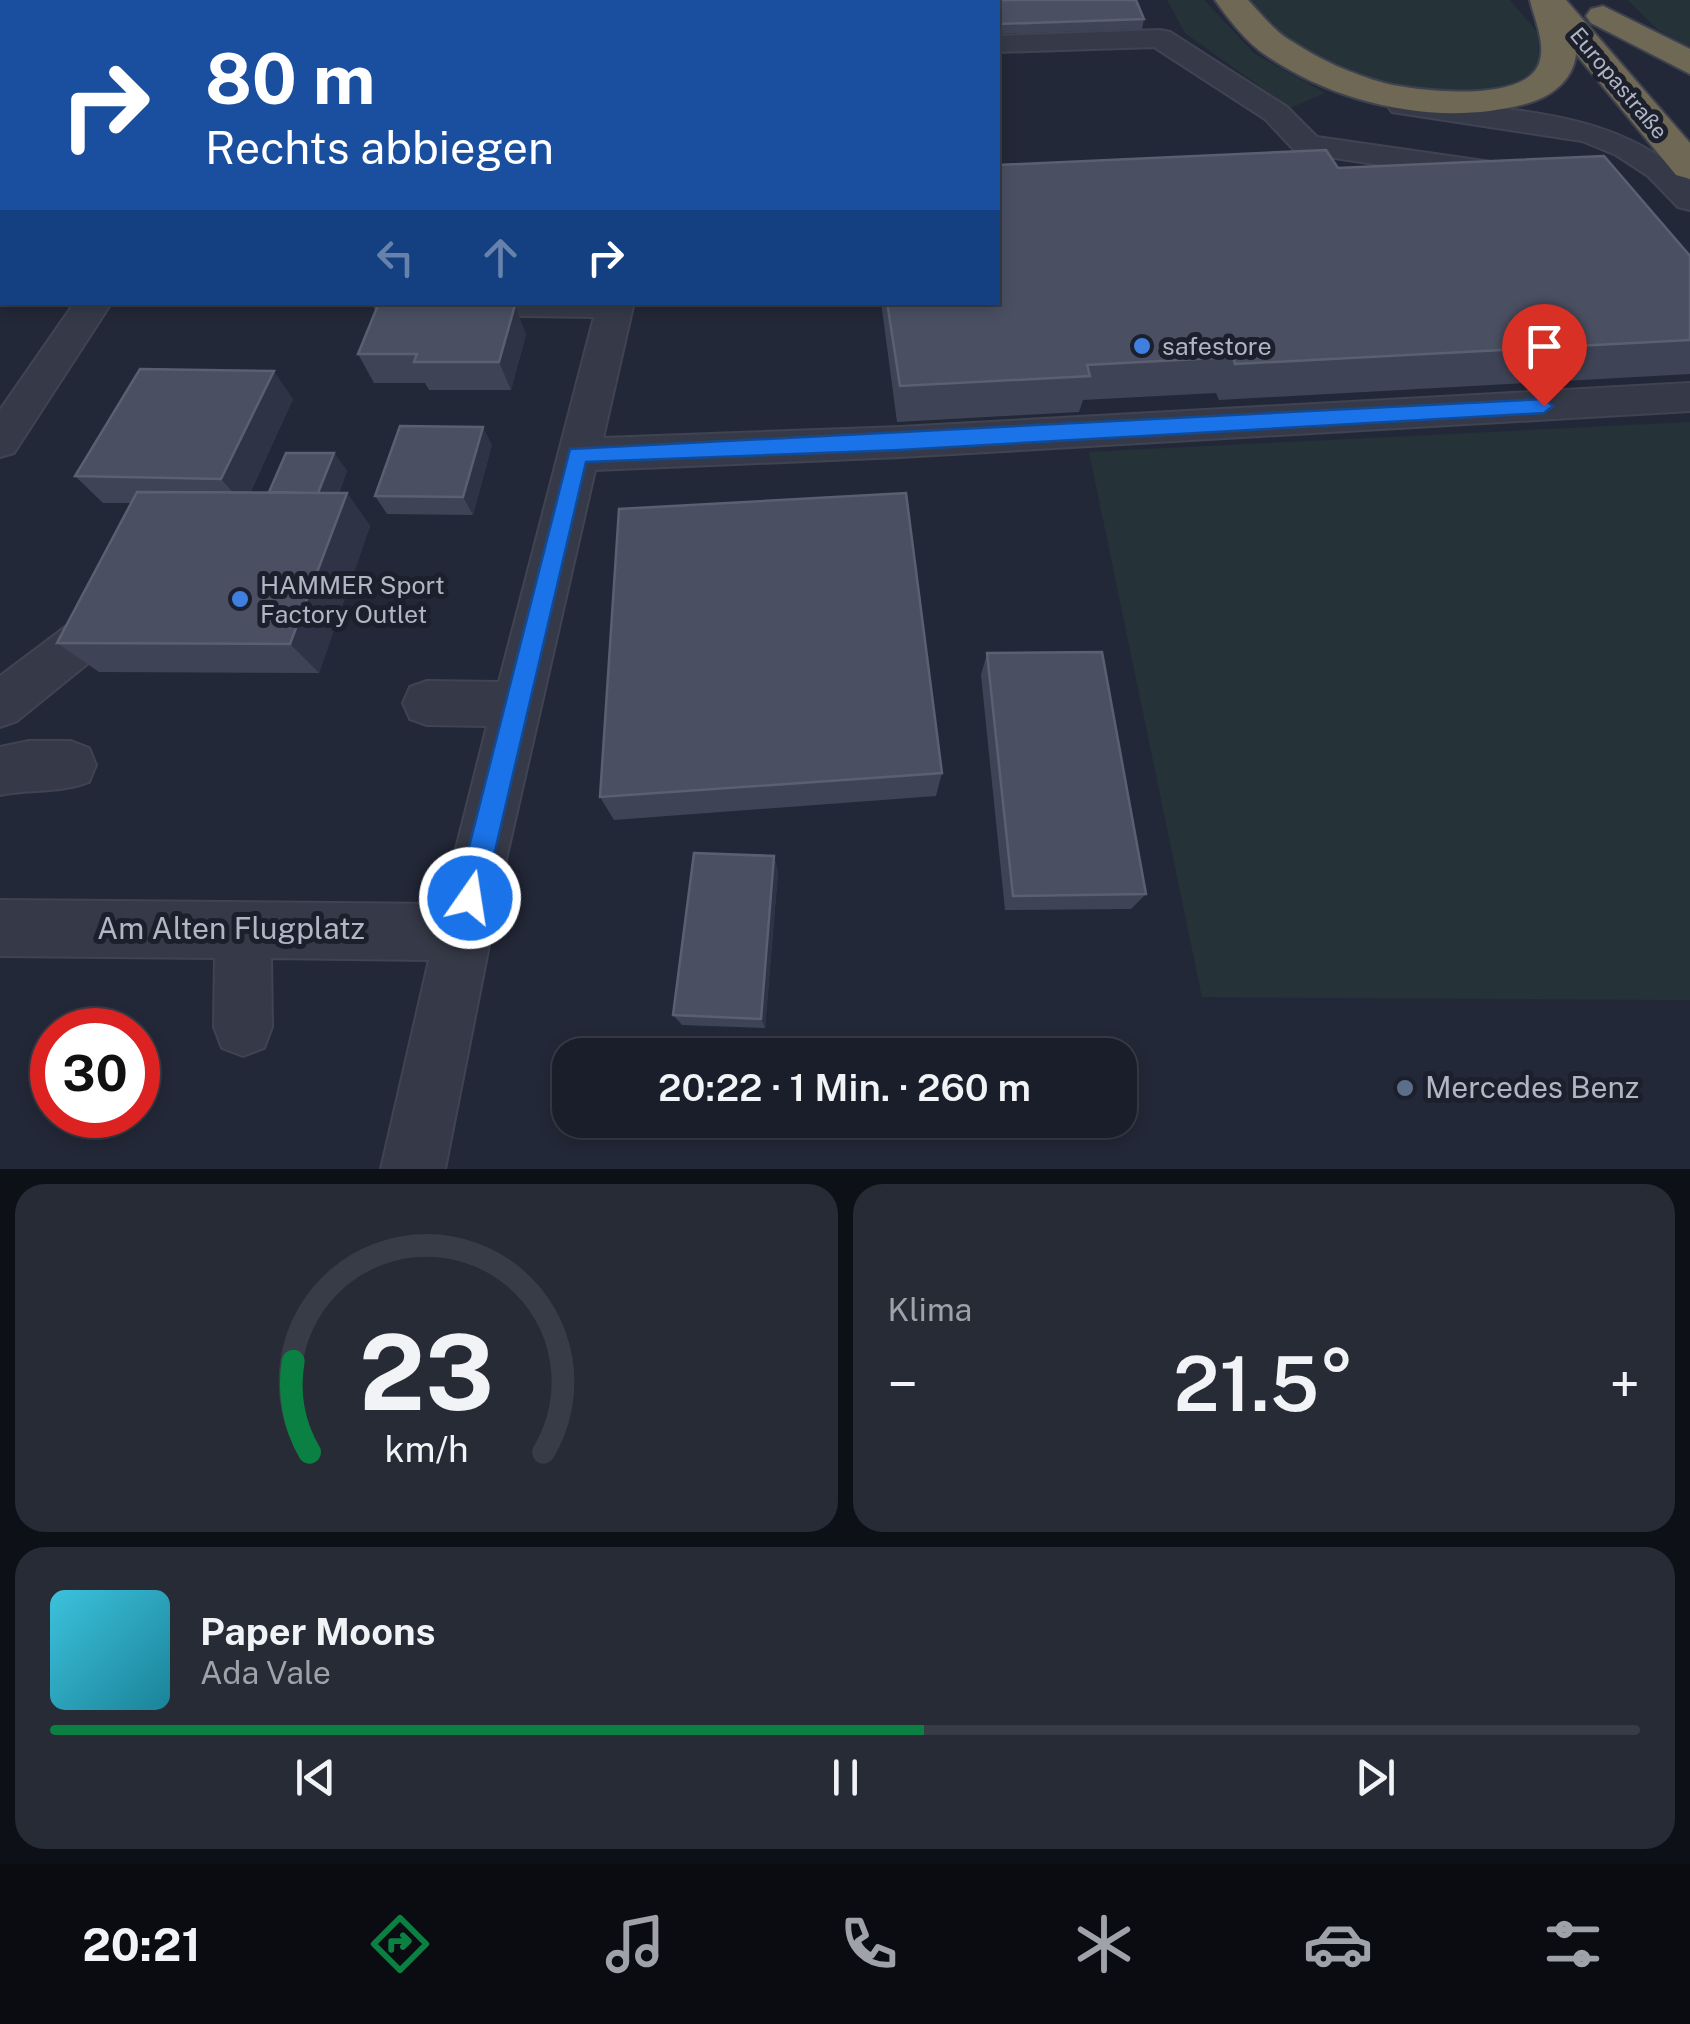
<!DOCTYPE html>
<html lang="de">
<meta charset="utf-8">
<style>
:root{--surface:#1a1e2a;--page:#272b36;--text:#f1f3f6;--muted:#9fa2a8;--line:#383c47;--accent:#0b8043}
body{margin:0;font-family:"Public Sans",sans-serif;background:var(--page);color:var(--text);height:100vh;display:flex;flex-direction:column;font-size:38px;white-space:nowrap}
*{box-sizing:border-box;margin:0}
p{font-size:32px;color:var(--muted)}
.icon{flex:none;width:55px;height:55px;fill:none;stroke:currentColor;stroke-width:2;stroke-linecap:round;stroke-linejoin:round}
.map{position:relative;height:1169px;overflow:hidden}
.sheet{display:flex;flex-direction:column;gap:15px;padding:15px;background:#0e1017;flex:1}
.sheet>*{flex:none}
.banner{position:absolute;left:0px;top:0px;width:1000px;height:305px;box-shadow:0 5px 15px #0003,0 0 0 2px var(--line);background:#1a4fa0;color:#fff;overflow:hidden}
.speed{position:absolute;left:30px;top:1008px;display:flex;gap:20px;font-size:50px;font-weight:700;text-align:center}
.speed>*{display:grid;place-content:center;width:130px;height:130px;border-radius:50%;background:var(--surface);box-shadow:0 5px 15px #0003,0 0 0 2px var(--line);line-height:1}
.speed .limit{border:15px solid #d22;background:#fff;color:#111}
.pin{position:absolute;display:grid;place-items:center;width:85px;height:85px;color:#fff;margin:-102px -42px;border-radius:50% 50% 50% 0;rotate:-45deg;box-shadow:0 0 10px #0007}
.pin .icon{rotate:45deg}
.me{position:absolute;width:110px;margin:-55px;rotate:13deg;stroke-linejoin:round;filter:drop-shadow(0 0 8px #0008)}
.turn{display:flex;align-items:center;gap:35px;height:210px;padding:0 40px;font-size:45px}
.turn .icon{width:130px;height:130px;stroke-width:2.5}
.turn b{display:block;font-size:70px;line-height:85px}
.lanes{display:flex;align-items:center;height:95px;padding:0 40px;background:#0003;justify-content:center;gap:50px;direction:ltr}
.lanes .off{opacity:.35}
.big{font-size:75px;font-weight:600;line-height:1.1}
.sheet .tile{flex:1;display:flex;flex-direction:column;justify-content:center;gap:15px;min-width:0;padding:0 35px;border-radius:30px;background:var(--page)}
.sheet .dial{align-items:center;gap:0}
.dial svg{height:260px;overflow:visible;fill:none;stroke:var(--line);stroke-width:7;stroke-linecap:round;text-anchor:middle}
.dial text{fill:var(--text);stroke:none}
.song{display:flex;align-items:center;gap:30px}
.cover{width:120px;height:120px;border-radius:15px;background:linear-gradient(135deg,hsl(190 70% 55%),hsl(190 70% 35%))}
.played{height:10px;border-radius:5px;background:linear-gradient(90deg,var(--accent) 55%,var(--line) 55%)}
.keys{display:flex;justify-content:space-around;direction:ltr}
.heat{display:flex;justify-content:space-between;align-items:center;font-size:55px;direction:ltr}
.sheet .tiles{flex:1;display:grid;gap:15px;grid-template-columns:1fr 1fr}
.tile:last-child{grid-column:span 2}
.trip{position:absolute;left:552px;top:1038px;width:585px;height:100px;border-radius:30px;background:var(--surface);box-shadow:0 5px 15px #0003,0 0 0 2px var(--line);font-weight:600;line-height:100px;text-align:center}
.menu{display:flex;height:160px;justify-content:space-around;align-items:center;background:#0a0c11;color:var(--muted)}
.menu .icon{width:70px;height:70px}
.menu .selected{color:var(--accent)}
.menu b{font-size:45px;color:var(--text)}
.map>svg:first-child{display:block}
.green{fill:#253339}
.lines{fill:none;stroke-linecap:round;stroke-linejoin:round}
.minor-casing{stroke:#404351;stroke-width:4}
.highway-casing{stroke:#3e4250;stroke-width:4}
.minor{fill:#363a48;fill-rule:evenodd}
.highway{fill:#6e6854;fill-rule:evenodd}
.rail-casing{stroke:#595e6f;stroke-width:8}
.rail{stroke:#1c202d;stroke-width:5;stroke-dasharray:15;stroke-linecap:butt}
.wall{fill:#3e4456}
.shaded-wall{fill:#2e3345}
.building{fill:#4a5062;stroke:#5a6071;stroke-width:2.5}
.route{fill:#1a73e8;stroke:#114b97;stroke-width:2.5}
.shop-dot{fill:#3f7fe0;stroke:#1c202d;stroke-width:4}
.service-dot{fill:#5c6f8a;stroke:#1c202d;stroke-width:4}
.labels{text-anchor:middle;stroke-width:10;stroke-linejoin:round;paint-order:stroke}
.far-street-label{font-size:22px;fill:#b1b5c4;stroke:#1c202d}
.poi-label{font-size:25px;fill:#b1b5c4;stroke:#1c202d;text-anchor:start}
.near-street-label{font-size:30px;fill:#b1b5c4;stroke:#1c202d}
.near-poi-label{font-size:30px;fill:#b1b5c4;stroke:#1c202d;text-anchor:start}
</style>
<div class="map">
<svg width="1690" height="1169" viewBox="0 0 1690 1169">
<rect width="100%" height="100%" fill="#232838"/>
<!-- green -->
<path class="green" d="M1167,0H1204L1255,54L1325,93L1290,108L1185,33Z
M1241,0H1510L1538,33L1539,68C1527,75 1512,86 1498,90C1429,107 1343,81 1284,43C1268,33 1254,14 1241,0Z
M1628,0H1690V47L1658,30Z
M1690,422V1000L1202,997L1089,452Z"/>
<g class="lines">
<!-- minor casing -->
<g class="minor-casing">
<path id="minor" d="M645,0H671V2H645Z
M1160,30L1170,32L1287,107L1317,137L1498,163L1509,166L1514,173L1509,180L1498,183L1296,152L1265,119L1154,47L998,52V36Z
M1403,97C1503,112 1612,106 1690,181V210L1678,207L1648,176L1616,155L1582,141L1392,112L1388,106L1392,100Z
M75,302H112L14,453L0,457V410Z
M373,302H634L603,438L900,427L1690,383V411L900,457L595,470L505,864L445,1169H381L429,960L271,958L272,1027L264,1048L243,1056L222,1048L214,1027L215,958L0,956V900L442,904L487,726L427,725L410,719L403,703L410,687L427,681L499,682L594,317L391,314L378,311Z
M97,609L113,615L120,629L113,643L17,721L0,727V676L81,615Z
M29,741H71L89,748L96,765L89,782C61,793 30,789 0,795V747Z"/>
</g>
<!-- highway casing -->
<g class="highway-casing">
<path id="highway" d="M1215,0H1248C1262,15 1275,32 1293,42C1320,60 1352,74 1384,83C1416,91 1530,105 1540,60C1545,41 1534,18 1530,0H1566L1690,143V179L1676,175L1576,54C1573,82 1549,98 1525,104C1440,127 1339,105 1267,56C1246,42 1229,20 1215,0Z
M1603,6L1690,49V74L1591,23L1586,16L1591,9Z"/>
</g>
<!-- minor -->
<use href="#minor" class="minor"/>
<!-- highway -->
<use href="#highway" class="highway"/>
<!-- rail casing -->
<g class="rail-casing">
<path id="rail" d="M72,2L78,0"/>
</g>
<!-- rail -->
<use href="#rail" class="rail"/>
</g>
<!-- wall -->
<path class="wall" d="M302,0H383L382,2H303Z
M788,0H1136L1144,19L1142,29L998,34V2H789Z
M0,40L2,41V155L0,154Z
M1338,168L1690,256V374L1219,400L1216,393L1083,400L1079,412L897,422L881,302H998Z
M526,334L511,390H429L425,383H374L358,354Z
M293,399L250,493H269L334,453L347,471L339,493H347L370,526L319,673L99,672L57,643L131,503H103L75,476Z
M492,445L473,515L387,514L375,496Z
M987,653L1146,894L1131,909L1005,910L981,675Z
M942,773L936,796L614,820L600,797Z
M774,856L778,872L765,1028L682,1025L673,1015Z"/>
<!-- shaded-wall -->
<path class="shaded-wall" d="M204,0H259L252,2H197Z
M2,110V137L0,134V112Z
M515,305L526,334L511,390L499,362Z
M274,371L293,399L244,505L221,479Z
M483,427L492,445L473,515L463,497Z
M334,453L347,471L332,511L318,493Z
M347,493L370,526L319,673L290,644Z
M774,856L778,872L765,1028L761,1019Z"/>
<!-- building -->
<path class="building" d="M114,0H204L197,2H116Z
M868,0H927V2H869Z
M927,0H1136L1144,19L998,24V2H927Z
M0,40L2,41V110L0,112Z
M1326,150L1338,168L1604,156L1690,256V340L1235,364L1233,357L1087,365L1090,376L900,386L887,302H998V165Z
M378,305H515L499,362H414L417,354H358Z
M140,369L274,371L221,479L75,476Z
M400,426L483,427L463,497L375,496Z
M286,453H334L318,493L269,492Z
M137,492L347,493L290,644L57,643Z
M906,493L942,773L600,797L619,509Z
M1102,652L1146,894L1013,896L987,653Z
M694,853L774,856L761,1019L673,1015Z"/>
<!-- route -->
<path class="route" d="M1544,399L1553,406L1544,413L900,450L586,462L484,898L480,908L470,912L460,908L456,898L570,449Z"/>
<!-- markers -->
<g class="shop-dot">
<circle cx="1142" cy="346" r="10"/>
<circle cx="240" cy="599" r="10"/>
</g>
<circle class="service-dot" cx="1405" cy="1088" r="10"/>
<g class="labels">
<!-- far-street labels -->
<g class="far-street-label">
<text transform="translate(1619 83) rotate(50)" y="8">Europastraße</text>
</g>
<!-- poi labels -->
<g class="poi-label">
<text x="1162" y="355">safestore</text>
<text x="260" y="594">HAMMER Sport<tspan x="260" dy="29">Factory Outlet</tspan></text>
</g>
<!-- near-street labels -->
<g class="near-street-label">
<text x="231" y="939">Am Alten Flugplatz</text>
</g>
<!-- near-poi labels -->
<g class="near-poi-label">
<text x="1425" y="1098">Mercedes Benz</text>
</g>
</g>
</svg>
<div class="speed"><div class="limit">30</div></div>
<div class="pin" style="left:1544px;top:406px;background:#d93025"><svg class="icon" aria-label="arrive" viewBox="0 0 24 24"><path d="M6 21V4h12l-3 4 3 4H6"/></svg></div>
<svg class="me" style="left:470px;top:898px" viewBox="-20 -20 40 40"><circle r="17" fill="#1a73e8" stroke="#fff" stroke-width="3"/><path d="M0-11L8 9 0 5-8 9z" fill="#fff"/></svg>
<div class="trip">20:22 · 1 Min. · 260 m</div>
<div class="banner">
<div class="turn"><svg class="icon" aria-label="right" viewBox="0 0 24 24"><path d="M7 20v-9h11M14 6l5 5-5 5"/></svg><div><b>80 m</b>Rechts abbiegen</div></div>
<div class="lanes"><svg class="icon off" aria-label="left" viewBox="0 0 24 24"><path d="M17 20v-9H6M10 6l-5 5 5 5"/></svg><svg class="icon off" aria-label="ahead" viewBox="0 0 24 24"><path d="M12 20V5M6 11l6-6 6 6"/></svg><svg class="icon" aria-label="right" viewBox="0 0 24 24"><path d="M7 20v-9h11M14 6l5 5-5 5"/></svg></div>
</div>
</div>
<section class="sheet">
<div class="tiles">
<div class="tile dial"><svg viewBox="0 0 100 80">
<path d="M14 69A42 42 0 1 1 86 69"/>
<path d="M14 69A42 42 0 0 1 9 41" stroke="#0b8043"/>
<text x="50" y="56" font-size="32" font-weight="700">23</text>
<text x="50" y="72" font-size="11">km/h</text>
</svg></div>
<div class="tile"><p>Klima</p>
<div class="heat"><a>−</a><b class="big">21.5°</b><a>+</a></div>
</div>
<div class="tile">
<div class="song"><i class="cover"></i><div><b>Paper Moons</b><p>Ada Vale</p></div></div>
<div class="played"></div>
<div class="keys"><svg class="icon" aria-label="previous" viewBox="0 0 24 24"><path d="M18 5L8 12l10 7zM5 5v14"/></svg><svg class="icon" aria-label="pause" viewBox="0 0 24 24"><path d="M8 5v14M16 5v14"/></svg><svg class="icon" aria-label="next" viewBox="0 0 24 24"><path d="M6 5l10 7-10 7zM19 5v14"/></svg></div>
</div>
</div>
</section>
<nav class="menu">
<b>20:21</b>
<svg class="icon selected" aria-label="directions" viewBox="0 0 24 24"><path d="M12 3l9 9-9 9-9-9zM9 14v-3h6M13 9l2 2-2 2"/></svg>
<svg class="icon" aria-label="music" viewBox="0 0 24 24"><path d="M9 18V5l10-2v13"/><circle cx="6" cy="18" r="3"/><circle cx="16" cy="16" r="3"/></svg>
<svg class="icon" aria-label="phone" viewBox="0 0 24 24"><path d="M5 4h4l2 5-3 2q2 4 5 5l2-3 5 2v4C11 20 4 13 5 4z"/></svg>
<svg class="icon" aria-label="climate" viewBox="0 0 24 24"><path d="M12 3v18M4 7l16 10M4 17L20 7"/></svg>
<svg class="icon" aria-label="car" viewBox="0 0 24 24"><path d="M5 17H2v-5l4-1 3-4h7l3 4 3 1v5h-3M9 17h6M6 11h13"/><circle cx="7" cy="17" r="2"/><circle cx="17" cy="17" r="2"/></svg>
<svg class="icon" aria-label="filters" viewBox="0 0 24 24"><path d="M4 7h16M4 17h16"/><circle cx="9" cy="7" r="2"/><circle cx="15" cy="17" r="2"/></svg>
</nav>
